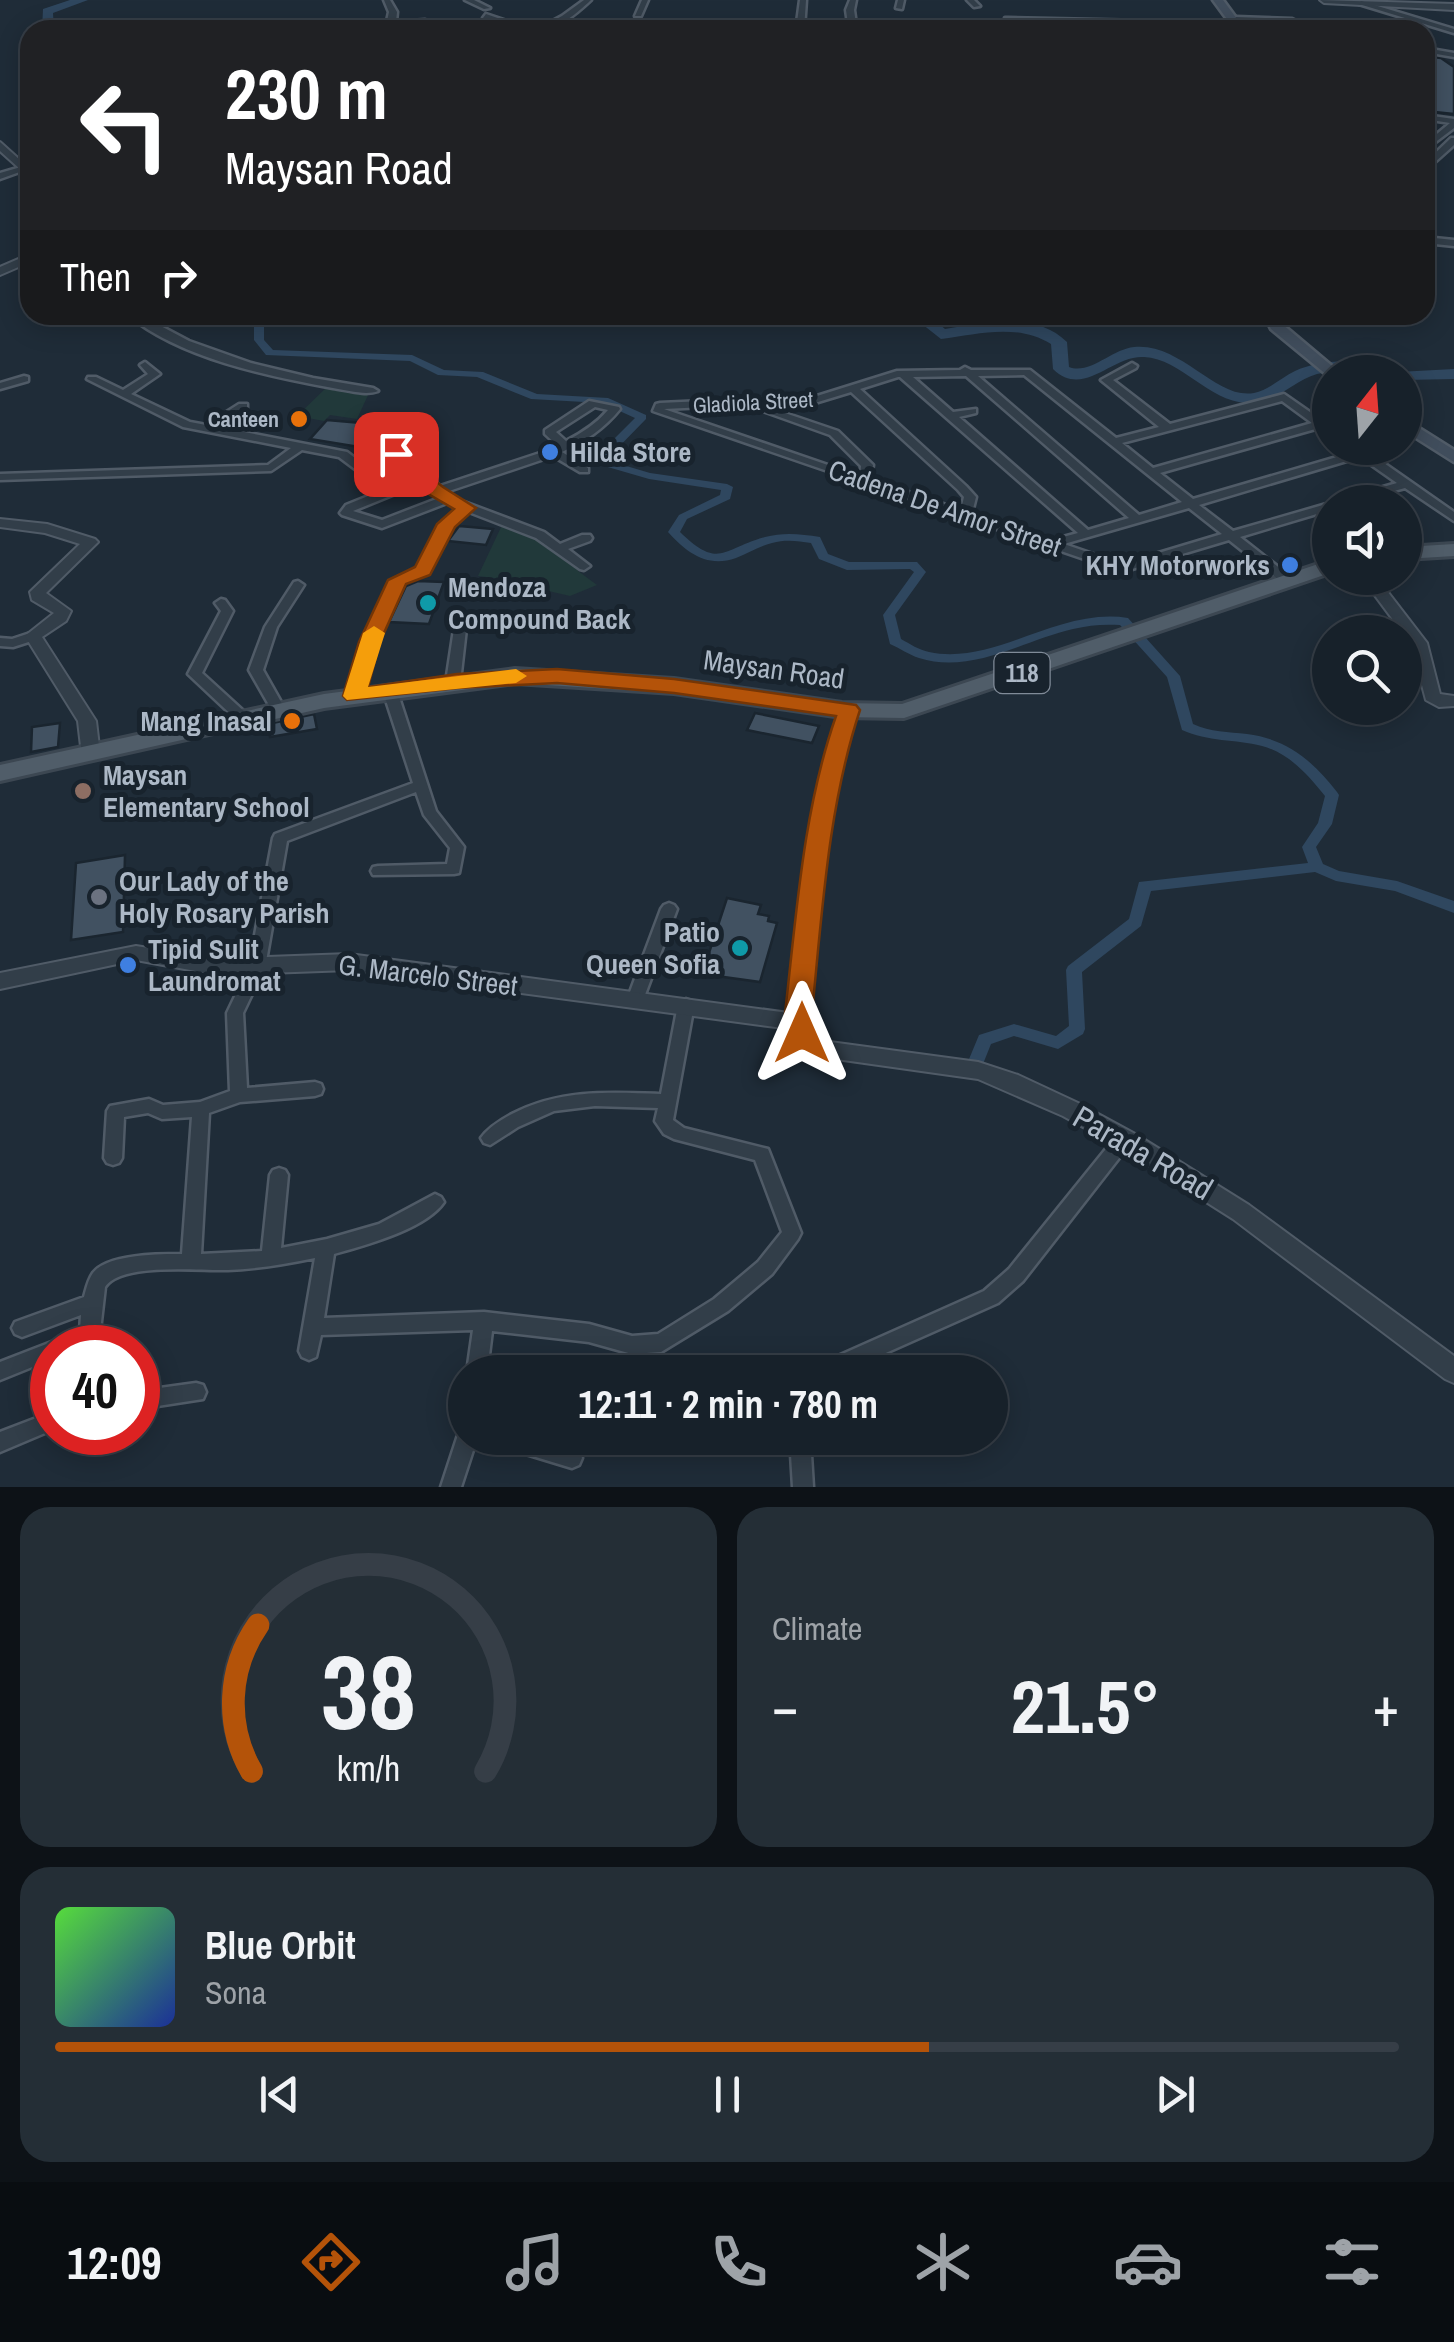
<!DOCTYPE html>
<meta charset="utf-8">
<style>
:root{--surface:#17212a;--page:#242e36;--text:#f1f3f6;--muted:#9ea3a8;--line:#363e47;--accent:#b45309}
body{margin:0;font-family:"Archivo Narrow",sans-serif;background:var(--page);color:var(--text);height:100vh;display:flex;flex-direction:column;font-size:38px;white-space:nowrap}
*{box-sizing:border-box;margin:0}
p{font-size:32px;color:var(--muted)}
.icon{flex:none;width:55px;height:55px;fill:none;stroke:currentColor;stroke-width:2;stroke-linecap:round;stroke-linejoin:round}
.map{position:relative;height:1487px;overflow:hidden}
.sheet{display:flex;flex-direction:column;gap:20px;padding:20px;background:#0d1217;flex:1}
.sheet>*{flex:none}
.banner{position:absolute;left:20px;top:20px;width:1415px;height:305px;border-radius:30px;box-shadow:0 5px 25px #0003,0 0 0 2px var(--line);background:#202124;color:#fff;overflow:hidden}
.needle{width:65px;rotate:17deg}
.fabs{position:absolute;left:1312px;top:355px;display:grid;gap:20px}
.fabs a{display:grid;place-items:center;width:110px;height:110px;border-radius:50%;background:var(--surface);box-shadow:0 5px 25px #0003,0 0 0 2px var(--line);font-size:50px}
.speed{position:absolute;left:30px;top:1325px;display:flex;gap:20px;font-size:50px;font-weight:700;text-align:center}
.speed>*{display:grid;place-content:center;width:130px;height:130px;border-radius:50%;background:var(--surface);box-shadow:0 5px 25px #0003,0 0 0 2px var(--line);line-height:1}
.speed .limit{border:15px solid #d22;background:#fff;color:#111}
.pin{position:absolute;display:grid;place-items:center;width:85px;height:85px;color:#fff;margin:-42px;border-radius:20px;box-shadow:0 5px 15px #0006}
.me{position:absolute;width:110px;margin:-55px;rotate:0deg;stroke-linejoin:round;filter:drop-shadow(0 0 8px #0008)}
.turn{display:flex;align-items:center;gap:35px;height:210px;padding:0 40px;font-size:45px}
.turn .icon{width:130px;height:130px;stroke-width:2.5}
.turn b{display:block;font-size:70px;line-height:85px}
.then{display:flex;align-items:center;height:95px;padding:0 40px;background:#0003;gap:20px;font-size:38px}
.big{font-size:75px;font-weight:700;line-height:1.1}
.sheet .card{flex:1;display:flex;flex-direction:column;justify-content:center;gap:15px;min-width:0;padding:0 35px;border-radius:30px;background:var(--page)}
.sheet .dial{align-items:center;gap:0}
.dial svg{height:260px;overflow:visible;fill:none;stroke:var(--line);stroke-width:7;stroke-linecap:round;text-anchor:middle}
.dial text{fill:var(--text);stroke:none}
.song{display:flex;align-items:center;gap:30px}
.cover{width:120px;height:120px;border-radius:15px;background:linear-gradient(135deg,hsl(110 70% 55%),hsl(230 70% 35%))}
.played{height:10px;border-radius:5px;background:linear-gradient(90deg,var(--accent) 65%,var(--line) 65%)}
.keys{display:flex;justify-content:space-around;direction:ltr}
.heat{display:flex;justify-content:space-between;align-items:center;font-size:55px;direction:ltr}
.sheet .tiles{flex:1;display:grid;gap:20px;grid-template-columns:1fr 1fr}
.card:last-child{grid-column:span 2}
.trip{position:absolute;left:448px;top:1355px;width:560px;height:100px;border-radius:50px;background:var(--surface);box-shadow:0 5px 25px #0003,0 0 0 2px var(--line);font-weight:700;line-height:100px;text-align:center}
.tabs{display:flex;height:160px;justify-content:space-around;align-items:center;background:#090d11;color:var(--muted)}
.tabs .icon{width:70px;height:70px}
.tabs .active{color:var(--accent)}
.tabs b{font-size:45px;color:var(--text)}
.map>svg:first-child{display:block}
.green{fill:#21393a}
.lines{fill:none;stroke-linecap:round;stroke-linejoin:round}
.canal{fill:#2f475f;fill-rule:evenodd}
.river{fill:#2f475f;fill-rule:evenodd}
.building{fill:#415161;stroke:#1a252f;stroke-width:2.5}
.minor-casing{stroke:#505b67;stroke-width:5}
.tertiary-casing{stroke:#505b67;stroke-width:4}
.secondary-casing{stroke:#505b67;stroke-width:5}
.primary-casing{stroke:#3c4752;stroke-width:6}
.minor{fill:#323e49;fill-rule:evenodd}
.tertiary{fill:#323e49;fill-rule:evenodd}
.secondary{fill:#404d5c;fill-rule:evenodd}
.primary{fill:#505d69;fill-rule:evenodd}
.route{fill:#b45309;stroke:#753606;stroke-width:2.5}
.slow{fill:#f59e0b}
.food-dot{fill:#e8710a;stroke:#18232d;stroke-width:4}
.shop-dot{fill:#3f7fe0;stroke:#18232d;stroke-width:4}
.culture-dot{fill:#0f9aa8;stroke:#18232d;stroke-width:4}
.education-dot{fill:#8d6e63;stroke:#18232d;stroke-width:4}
.worship-dot{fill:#6b7280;stroke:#18232d;stroke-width:4}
.labels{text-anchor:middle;stroke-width:10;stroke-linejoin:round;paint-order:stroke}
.far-street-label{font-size:22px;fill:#acb8c6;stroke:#18232d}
.far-poi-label{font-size:22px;font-weight:bold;fill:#acb8c6;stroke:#18232d;text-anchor:end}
.shield{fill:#18232d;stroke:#808b98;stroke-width:2.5}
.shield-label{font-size:25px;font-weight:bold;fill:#acb8c6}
.poi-label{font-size:28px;font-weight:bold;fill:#acb8c6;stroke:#18232d;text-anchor:start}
.street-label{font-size:28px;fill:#acb8c6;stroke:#18232d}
.near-street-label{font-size:32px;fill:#acb8c6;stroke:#18232d}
</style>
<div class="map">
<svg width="1454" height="1487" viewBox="0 0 1454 1487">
<rect width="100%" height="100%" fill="#1f2c38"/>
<!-- green -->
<path class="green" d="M328,386L369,393L357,419L330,415L324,421L297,416Z
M503,523L538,536L581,567L578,571L597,585L570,596L540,589L515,596L502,579L478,576Z"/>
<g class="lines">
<!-- canal -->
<path class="canal" d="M254,315H264V340L273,350L412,355L444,370L483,372L537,394L608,398L646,415V419L606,460L650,473L727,484L733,487L730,499L687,519L680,532C719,570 722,549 765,537C784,532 801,534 820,537L828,554L849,562H917L926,572L895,615L901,639C910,644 919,650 929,652C995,666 1058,607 1128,618L1180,676L1193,724C1211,732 1228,732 1247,734C1287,739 1313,761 1337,792L1339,795L1332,824L1316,847L1323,864L1339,871L1397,881L1454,901V913L1395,891L1336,881L1315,872L1151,891L1141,926L1082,972L1085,1029L1083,1034L1058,1049L1014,1036L991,1044L981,1069L975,1071L969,1069L967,1064L979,1035L1014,1024L1056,1036L1069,1026L1066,970L1068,966L1129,919L1139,882L1308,863L1302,847L1318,823L1325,796C1308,775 1289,753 1262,746C1235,739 1208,742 1182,730L1167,677L1120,625C1104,624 1089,625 1073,629C1024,640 971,675 919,658C909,655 900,648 890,644L883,615L914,572L910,569L847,570L819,559L811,543C798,541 786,539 772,543C759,546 748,553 736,558C707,568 687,553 668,532L679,515L720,495L721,490L649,479L594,463L592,461L635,418L602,403L531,399L477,377L438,375L410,361L266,355L254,340Z"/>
<!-- river -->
<path class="river" d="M70,0H88L53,13L54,30H42L43,9Z
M929,315H946L939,324L945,329C984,323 1035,311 1067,342L1069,367C1090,375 1112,349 1134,347C1181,342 1216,400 1254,393C1269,390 1282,377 1295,371C1319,360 1365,356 1385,372C1364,373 1339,369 1317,374C1292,381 1275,405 1247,403C1207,401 1182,359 1144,357C1111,355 1084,399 1053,369L1051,344C1017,323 978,334 941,339L922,324Z
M1454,369V379L1405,380V372H1398Z"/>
</g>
<!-- building -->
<path class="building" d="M1425,56L1441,58L1454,67V114L1425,111Z
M327,420L373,424L382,436L373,445L359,447L310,439Z
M459,526L471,527L493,529L486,545L448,541Z
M418,581L444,582L429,624L389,622L406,586Z
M755,713L819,726L812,743L747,730Z
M314,714L317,729L270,737L268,724Z
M60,723L58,747L31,752L32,727Z
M125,855L123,932L71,940L76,863Z
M727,898L761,905L758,914L769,916L768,921L777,923L760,982L702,974Z"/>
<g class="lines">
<!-- minor casing -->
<g class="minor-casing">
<path id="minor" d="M384,0H390L397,12L396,22L425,20L429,22L401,26L405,30H397L387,21L389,12Z
M465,0H474L490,8L484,9Z
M584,0H591C576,14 558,30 536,30L562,16Z
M642,0H648L641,16H635Z
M800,0H806L804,30H796Z
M850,0H856L854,10L856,24L852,26L848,24L846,10Z
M898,0H904L902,9L896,8Z
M967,0H974L980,6L974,7Z
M1361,1L1454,29V33L1359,4Z
M486,14L527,28L528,30H517L483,18Z
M1236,17L1292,19L1296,21L1292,23L1233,21V17Z
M1008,18L1239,23L1243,25L1239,27L1005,22V18Z
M1425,48L1454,53V57L1425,52Z
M1425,115L1454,119V128L1425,150V144L1450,123L1425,119Z
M1451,138H1454V145L1425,171V163Z
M21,167L28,169L0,179V173Z
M1425,237L1454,240V246L1425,243Z
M128,315H140L189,341L251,363L313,378L373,388L378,391C366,396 347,390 333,388C267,376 180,358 128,315Z
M145,362L160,374L131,394L190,422L206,425L239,404H247V408L218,427L347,452L392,486L415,477L392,456V452H400L440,486L546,451L547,448L558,446L545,434V430L589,401L619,407L620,409C604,429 585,441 562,452L588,468V472H580L553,456L446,492L451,497L544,532L560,544L582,535H590L592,538L590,541L568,549L590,566L584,570L580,569L536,538L469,512L450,529L427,573L403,583L376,642L362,696L360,699H350L348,696L364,642L392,581L418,568L439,527L459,508L447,503L382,528L342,515L340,513L346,505L383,490L339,457L302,450L271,471L0,480V474L268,465L291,448L183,427L87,379L88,377H96L123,390L148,374L140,365ZM595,407L608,410C596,424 582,433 566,441L556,432ZM422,483L439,498L382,520L353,511Z
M1132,363L1137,366L1136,368L1113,380L1170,424L1284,394L1330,426V434L1319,428L1160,473L1193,499L1354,452L1355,449L1384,448L1383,450L1371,454L1454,512V521L1405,488L1353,502H1337L1338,500L1397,483L1360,457L1199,505L1233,531L1330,503V510L1240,537L1291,577L1293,580L1291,583H1283L1229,540L1122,572L653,411L656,404L660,403L817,396L897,371L960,370L965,367L971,370H1030L1116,438L1159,427L1101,380ZM1024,375L1182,502L1139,515L978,376ZM966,376L1129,518L1088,530L959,417L976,413V409L953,412L913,377ZM898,377H900L1078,533L1052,540L972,513L976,497L966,486L860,389ZM851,392L958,490L964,497L961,510L871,479L873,465L838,431L761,405L818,402ZM1282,401L1312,423L1153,468L1122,443ZM746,405L830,435L861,466L860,476L664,409ZM1189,508L1222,534L1122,564L1064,544Z
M24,376L28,377V381L0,389V383Z
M298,581L304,585L277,627L263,670L285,709L278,713L273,712L249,670L265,627L294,582Z
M221,599L225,600L233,611L202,673L248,715L250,718L243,722L238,721L188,674L221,611L215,603Z
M460,625L466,629L460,682L453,686L446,682L454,629Z
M33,632L39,636L38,639L13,647L0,646V638L12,639Z
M390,687L397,691L436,811L464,847L459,873L454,874L373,875L371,871L373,867L378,866L447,864L450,848L424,815L416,792L287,841L265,967L243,1013L247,1088L315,1082L321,1084L323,1089L321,1094L315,1096L240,1102L209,1113L201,1254L262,1251L270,1175L273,1170L279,1168L285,1170L288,1175L281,1248L327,1239L379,1224L435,1194L441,1197L444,1202C426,1229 365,1245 334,1254L324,1318L484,1312L589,1324L632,1336L658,1334L714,1299L758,1262L782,1232L755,1160L674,1139L664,1134L655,1121L658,1108L595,1106L554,1111L518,1127L490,1145L484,1143L481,1138C488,1128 501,1120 512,1114C560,1089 609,1092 661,1094L678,1005L680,1001L686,999L692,1001L694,1005L673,1120L684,1128L768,1149L801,1233L798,1239L772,1274L728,1311L661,1352L632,1354L589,1342L492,1331L487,1372H467L473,1330L321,1335L316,1357L309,1360L302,1357L299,1351L315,1258C286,1264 257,1269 228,1270C199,1271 122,1262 105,1287L98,1348H52V1359L0,1380V1362L80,1331L81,1315L22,1337L15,1334L12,1328L15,1322L84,1297C86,1290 88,1280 93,1273C107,1254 160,1254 182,1254L192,1117L162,1119L148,1113L124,1117L122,1158L119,1163L113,1165L107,1163L104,1158L107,1111L110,1106L149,1099L163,1105L200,1102L230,1091L227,1013L249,967L273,838L275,834L413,783L383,691Z
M669,903L674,905L677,909L643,1000L641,1004L635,1006L629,1004L627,1000L661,909L664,905Z
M1124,1132L1130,1134L1133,1139L1130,1144L1023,1281L998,1303L843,1372H818L821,1366L829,1360L984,1291L1009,1269L1118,1134Z
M196,1383L203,1385L206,1392L203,1399L138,1409V1391Z
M52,1412V1430L0,1452V1432Z
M465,1429V1438H477L461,1487H441L457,1438L460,1431Z
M496,1438H536L579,1451L582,1458L579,1465L572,1468L506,1448L499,1445Z
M790,1438H810L813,1487H793Z"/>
</g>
<!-- tertiary casing -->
<g class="tertiary-casing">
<path id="tertiary" d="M1320,0L1454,4V10L1324,3Z
M0,142L30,169V178L0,151Z
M30,254V262L0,275V267Z
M0,519L47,524L95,539L98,542L46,593L71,611L66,621L42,637L96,721L100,755L97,759H85L82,755L78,721L25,636L54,613L32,600L30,592L80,544L45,533L0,527Z
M1362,578H1377L1427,643L1440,694L1454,696V706L1439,707L1426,700L1411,644Z
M848,705L857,710C826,812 818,917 808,1022L815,1032L830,1042L978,1062L1018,1075L1078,1103L1137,1135L1249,1205L1454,1356V1383L1445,1379L1233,1219L1121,1148L1063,1116L978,1079L829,1058L803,1047L791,1029L349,970L217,975L136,960L0,989V973L136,946L217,959L349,954L789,1013C800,910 808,809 839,710Z"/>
</g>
<!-- secondary casing -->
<g class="secondary-casing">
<path id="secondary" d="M1213,0H1223L1245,30H1235Z
M1264,315H1278L1282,324L1339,372L1327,375L1271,329Z
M1405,419L1454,450V462L1405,431Z"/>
</g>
<!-- primary casing -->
<g class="primary-casing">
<path id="primary" d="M1454,544V556L1405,559V547Z
M1330,560V573L904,718L842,717L674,693L515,683L324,708L0,781V765L324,694L515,669L674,679L842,703L902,704Z"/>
</g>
<!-- minor -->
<use href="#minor" class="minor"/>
<!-- tertiary -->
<use href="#tertiary" class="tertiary"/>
<!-- secondary -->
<use href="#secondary" class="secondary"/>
<!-- primary -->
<use href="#primary" class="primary"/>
</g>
<!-- route -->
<path class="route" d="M396,449L443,487L476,508L455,527L430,575L406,584L380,642L368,687L457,674L557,669L674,679L856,705L860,710C827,810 822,918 811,1022L816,1033L812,1041L802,1044L792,1041L784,1022C796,921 802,813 836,716L674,693L557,683L457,688L347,700L343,696L359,642L388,580L415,567L437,524L454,509L430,495L390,458V451Z"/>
<!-- slow -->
<path class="slow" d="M374,626L385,633L368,687L516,669L527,676L516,683L347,700L343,696L363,633Z"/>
<!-- markers -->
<g class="food-dot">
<circle cx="299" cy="419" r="10"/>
<circle cx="292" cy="721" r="10"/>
</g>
<g class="shop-dot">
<circle cx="550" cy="452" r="10"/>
<circle cx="1290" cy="565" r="10"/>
<circle cx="128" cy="965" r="10"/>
</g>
<g class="culture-dot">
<circle cx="428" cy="603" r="10"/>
<circle cx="740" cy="948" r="10"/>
</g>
<circle class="education-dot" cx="83" cy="791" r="10"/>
<circle class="worship-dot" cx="99" cy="897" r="10"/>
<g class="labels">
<!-- far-street labels -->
<g class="far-street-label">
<text transform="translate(753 402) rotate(-3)" y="8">Gladiola Street</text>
</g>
<!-- far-poi labels -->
<g class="far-poi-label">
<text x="279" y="427">Canteen</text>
</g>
<!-- shield labels -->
<rect class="shield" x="994.5" y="653" width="55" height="40" rx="8"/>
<g class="shield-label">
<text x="1022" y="682">118</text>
</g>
<!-- poi labels -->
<g class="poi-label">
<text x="570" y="462">Hilda Store</text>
<text x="1270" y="575" text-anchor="end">KHY Motorworks</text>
<text x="448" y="597">Mendoza<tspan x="448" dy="32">Compound Back</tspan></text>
<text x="272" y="731" text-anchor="end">Mang Inasal</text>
<text x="103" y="785">Maysan<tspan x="103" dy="32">Elementary School</tspan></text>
<text x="119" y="891">Our Lady of the<tspan x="119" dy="32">Holy Rosary Parish</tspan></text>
<text x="720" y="942" text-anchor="end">Patio<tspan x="720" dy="32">Queen Sofia</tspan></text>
<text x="148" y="959">Tipid Sulit<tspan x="148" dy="32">Laundromat</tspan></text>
</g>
<!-- street labels -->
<g class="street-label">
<text transform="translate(945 508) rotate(19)" y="10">Cadena De Amor Street</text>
<text transform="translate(774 669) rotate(8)" y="10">Maysan Road</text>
<text transform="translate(428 975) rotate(7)" y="10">G. Marcelo Street</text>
</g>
<!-- near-street labels -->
<g class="near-street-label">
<text transform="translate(1143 1153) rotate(30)" y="11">Parada Road</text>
</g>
</g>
</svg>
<div class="fabs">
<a><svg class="needle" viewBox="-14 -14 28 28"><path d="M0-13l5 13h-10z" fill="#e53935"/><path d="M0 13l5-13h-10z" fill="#9ea3a8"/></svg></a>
<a><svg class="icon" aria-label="sound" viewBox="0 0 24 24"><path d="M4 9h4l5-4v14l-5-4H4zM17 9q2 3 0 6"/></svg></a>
<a><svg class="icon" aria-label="search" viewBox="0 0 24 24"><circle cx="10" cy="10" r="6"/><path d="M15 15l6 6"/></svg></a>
</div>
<div class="speed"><div class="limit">40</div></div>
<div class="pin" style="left:396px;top:454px;background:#d93025"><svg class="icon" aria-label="arrive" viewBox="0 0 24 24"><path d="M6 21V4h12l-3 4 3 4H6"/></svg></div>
<svg class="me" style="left:802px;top:1033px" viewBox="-20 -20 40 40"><path d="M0-17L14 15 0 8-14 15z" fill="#b45309" stroke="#fff" stroke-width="4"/></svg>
<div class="trip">12:11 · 2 min · 780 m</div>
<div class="banner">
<div class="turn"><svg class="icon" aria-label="left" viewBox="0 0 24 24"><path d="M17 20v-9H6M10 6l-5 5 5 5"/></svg><div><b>230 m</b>Maysan Road</div></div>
<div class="then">Then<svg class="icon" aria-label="right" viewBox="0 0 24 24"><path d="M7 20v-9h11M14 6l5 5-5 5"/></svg></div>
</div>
</div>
<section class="sheet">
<div class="tiles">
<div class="card dial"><svg viewBox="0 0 100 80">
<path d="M14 69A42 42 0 1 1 86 69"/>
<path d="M14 69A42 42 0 0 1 16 24" stroke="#b45309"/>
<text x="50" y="56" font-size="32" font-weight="700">38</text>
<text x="50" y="72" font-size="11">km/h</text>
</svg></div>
<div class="card"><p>Climate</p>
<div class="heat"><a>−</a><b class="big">21.5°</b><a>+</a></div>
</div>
<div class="card">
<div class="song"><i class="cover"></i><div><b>Blue Orbit</b><p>Sona</p></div></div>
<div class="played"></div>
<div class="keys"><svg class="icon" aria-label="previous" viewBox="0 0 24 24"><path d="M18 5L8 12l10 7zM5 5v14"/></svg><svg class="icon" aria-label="pause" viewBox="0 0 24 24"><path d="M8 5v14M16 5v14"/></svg><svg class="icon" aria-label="next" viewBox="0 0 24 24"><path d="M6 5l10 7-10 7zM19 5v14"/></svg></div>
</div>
</div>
</section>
<nav class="tabs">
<b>12:09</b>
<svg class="icon active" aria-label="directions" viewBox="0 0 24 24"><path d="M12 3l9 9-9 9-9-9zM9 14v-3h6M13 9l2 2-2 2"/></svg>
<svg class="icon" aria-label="music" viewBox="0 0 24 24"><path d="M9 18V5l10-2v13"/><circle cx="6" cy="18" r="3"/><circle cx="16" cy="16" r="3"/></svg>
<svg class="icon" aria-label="phone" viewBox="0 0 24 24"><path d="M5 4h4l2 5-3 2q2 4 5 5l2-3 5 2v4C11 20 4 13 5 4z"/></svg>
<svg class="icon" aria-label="climate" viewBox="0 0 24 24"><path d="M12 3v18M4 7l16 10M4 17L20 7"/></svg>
<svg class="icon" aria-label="car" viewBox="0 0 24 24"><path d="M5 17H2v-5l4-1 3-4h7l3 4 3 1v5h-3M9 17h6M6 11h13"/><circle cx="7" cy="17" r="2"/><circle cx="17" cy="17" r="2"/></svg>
<svg class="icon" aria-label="filters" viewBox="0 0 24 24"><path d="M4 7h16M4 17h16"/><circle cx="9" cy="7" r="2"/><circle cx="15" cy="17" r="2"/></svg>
</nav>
